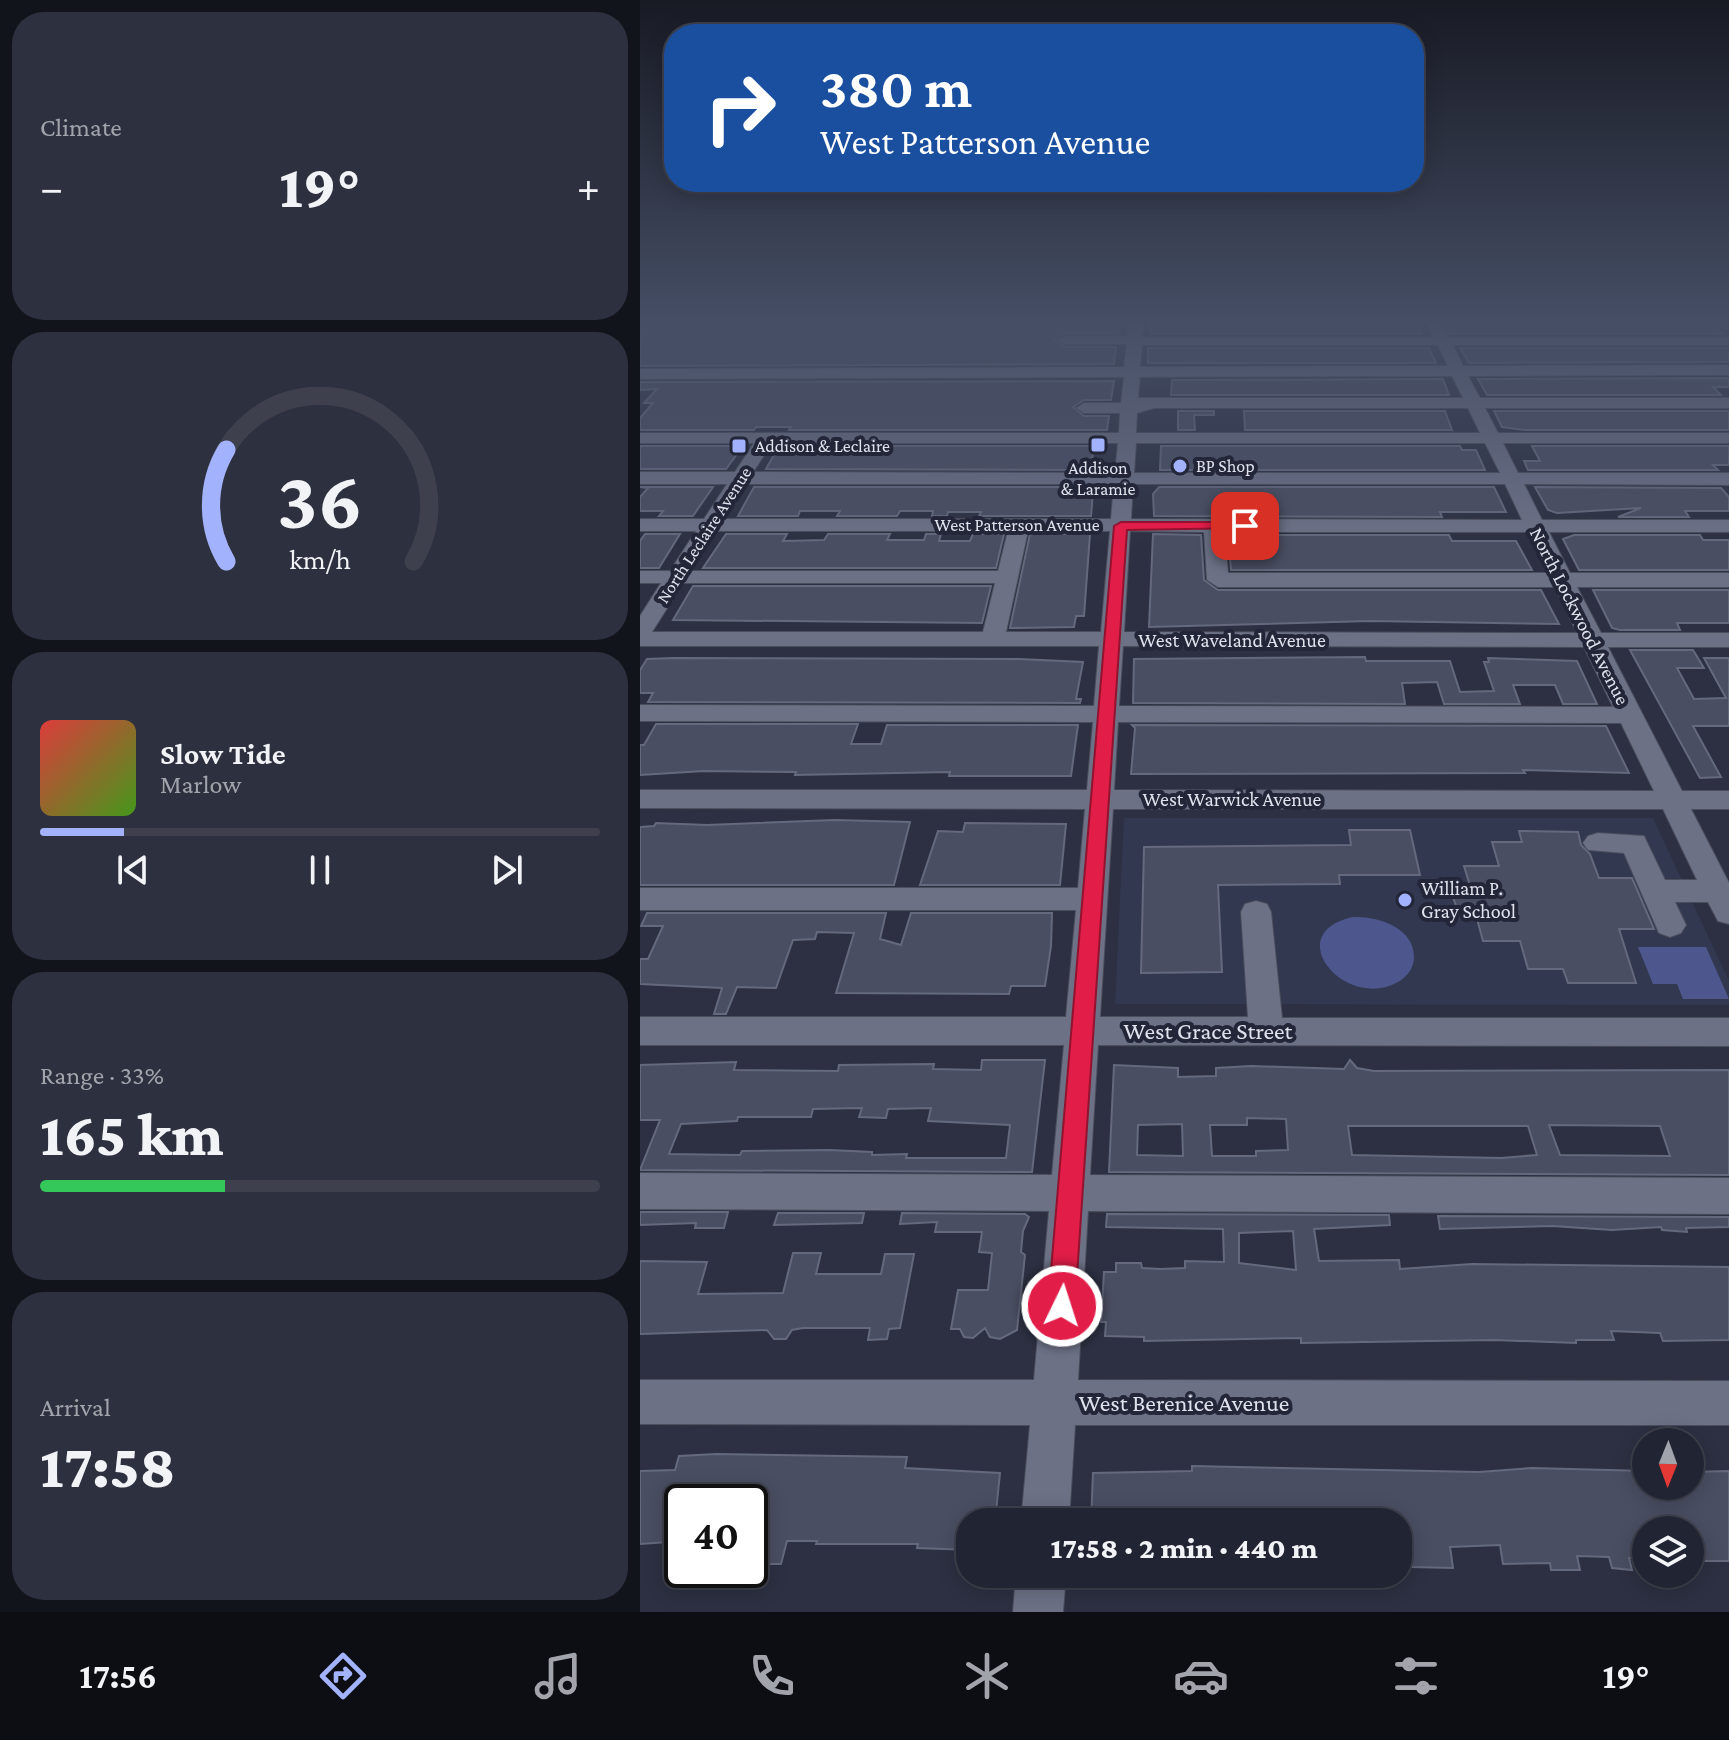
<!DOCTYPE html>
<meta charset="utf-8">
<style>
:root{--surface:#212432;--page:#2d303e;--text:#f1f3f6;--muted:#a2a4ac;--line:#3e414d;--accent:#a3b2fd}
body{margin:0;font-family:"Crimson Pro",serif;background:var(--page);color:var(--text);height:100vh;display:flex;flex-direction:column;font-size:30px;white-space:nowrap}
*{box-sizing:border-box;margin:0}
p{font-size:26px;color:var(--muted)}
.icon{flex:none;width:44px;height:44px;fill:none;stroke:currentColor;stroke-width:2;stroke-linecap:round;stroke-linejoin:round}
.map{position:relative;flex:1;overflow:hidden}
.panel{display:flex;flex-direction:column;gap:12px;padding:12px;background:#12141c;width:640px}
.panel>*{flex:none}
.top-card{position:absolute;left:24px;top:24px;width:760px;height:168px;border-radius:32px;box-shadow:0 4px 20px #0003,0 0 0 2px var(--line);background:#1a4fa0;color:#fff;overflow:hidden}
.needle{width:52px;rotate:181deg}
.controls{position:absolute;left:992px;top:1428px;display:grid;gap:16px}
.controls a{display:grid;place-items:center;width:72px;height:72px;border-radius:50%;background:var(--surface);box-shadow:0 4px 20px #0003,0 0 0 2px var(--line);font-size:40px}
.speed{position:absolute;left:24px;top:1484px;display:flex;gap:16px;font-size:40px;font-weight:700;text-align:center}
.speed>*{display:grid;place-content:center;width:104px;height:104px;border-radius:50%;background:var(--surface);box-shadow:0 4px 20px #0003,0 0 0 2px var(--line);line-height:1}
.speed .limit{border:4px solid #111;border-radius:12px;background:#fff;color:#111}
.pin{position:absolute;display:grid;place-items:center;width:68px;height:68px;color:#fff;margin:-34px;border-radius:16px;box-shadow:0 4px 12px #0006}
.me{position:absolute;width:88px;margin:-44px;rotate:4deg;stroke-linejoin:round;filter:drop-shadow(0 0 6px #0008)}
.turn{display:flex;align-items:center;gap:28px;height:168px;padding:0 24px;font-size:36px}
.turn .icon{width:104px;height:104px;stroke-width:2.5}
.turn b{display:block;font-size:56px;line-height:68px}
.big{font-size:60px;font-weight:800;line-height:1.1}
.panel .tile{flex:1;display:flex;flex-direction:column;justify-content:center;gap:12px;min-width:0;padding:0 28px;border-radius:32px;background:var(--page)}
.panel .dial{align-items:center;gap:0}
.dial svg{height:208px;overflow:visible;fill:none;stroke:var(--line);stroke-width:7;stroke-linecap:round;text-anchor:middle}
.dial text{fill:var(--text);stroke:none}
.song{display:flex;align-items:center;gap:24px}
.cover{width:96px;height:96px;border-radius:12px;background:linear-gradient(135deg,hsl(0 70% 55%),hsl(100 70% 35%))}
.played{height:8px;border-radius:4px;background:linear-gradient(90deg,var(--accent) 15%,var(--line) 15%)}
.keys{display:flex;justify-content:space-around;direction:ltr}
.heat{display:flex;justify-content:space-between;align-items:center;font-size:44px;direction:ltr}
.charge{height:12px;border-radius:6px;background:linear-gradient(90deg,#34c759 33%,var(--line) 0)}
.trip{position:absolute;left:316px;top:1508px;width:456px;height:80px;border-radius:32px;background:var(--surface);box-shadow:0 4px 20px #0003,0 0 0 2px var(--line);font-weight:800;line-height:80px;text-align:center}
.dock{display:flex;height:128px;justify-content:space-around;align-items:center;background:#0d0e14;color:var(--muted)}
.dock .icon{width:56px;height:56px}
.dock .active{color:var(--accent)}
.dock b{font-size:36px;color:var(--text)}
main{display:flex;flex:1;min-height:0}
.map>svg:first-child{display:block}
.built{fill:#323850}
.green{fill:#4d578e}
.building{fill:#4a4e62;stroke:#64697d;stroke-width:2;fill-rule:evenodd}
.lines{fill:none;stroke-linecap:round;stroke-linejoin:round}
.minor-casing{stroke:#4a4d5b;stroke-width:2}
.minor{fill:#6c7186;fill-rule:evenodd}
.route{fill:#e11d48;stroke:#92132f;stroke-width:2}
.poi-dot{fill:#a3b2fd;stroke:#232638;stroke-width:3}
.labels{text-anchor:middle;stroke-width:8;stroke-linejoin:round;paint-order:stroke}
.far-poi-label{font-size:18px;fill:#dfe2ed;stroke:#232638;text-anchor:start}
.far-street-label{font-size:18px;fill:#dfe2ed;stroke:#232638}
.street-label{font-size:20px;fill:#dfe2ed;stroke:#232638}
.poi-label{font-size:20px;fill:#dfe2ed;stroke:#232638;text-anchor:start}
.near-street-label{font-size:24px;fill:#dfe2ed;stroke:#232638}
</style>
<main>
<section class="panel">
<div class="tile"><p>Climate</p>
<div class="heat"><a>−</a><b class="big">19°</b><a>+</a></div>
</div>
<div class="tile dial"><svg viewBox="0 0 100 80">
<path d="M14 69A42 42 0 1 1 86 69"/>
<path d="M14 69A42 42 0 0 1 14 26" stroke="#a3b2fd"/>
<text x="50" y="56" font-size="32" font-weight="700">36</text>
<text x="50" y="72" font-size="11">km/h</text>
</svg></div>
<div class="tile">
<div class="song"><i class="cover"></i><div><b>Slow Tide</b><p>Marlow</p></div></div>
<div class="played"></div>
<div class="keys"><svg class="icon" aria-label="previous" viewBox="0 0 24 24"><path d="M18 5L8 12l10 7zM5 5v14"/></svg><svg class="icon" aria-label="pause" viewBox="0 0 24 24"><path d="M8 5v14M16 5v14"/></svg><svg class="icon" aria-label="next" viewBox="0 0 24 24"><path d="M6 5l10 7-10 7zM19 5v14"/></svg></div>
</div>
<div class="tile"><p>Range · 33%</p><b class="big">165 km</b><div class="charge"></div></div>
<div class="tile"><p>Arrival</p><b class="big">17:58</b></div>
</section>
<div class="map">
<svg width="1089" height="1612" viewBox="0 0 1089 1612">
<rect width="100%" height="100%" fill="#2c3042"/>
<!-- built -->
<path class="built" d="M484,818H1013L1089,981V1005L475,1004Z"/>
<!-- green -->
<path class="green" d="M713,917C737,916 774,927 774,957C774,968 767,977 758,982C705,1012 639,933 713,917Z
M998,947H1066L1089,999H1043L1037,984H1013Z"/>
<!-- building -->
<path class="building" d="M512,321L776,322L782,334H510Z
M803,321H1058L1071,322L1083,334H810Z
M479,322L478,333H424L414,339L424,347H476L474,364L0,366V323Z
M508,348H789L796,363H508Z
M820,348H1089V362L829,363Z
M1089,378V387H1073L1081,395H847L838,379Z
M803,379L809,395H531L532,380Z
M474,381L471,400H444L433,407L444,416H469L467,430H149L151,427H116L114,430H0V418L13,403H4L17,389L0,390V382Z
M538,411H574V415H554L555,430H538Z
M604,411H805L812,430H605Z
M854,411H1089V430H884L862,427Z
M0,446H103L86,469H0Z
M139,446H454L452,460H456L455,470L126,469Z
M521,446H820L822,450H836L845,470H520Z
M892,446H1089V465H1073L1078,470H888L884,461H900Z
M0,487H73L53,516H19L23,511H0V497L8,488Z
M114,487H453L452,505L451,516H339L341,512H308L307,516H292L293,511H260L257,516H197L200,511H160L158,516H98Z
M519,487H854L866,512H800L802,517L514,516L513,494Z
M895,487L1081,488L1089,497V511H1045L1049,517H978L1001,508L917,513L908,510Z
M5,534H40L19,568H0V541Z
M86,534H147L143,541L184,540L188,534H250L247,540H284L286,534H301L299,541H330L333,534H364L356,568H63Z
M390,534H450L444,616H436L434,627L370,628Z
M513,534L561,535L564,580L578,590H901L919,624L730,621L509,627Z
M588,535H809L812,541H876L892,570H591Z
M934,535H1060L1063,540H1089V570H939L923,539Z
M53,586H351L342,623L33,620Z
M953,590H1089V623H1037L1040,630H980L972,628Z
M990,650H1053L1064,668H1037L1054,699L1086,698L1064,658H1089V726H1053L1081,777L1060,778Z
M725,657L726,661H810L820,692L854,691L844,662H849L848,658L937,661L957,704H923L915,685H873L880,704H804L797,682L762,683L765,704L493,703L494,659Z
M33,658L379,659L443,662L436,699H441L440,703L8,702L13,693H0V670L7,659Z
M16,724H218L211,744H241L247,725H438L431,776H309L310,772L155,775L156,772L64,771L0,775V745H4Z
M492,725L966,726L989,773L883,770L885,773L491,774L495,728Z
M195,820L270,822L254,885H0V827L14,826L16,823L67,825Z
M325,823L426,824L420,885H280L298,831L323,832Z
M709,830H770L780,875H699L700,884L578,885L582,972L501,973L504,847L711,845Z
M879,831L938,832L941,845L950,854L959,878H992L1014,929H979L996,983H928L923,969H888L880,941H843L837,919H821L811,892H814L813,885L830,886L824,866H859L852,842H882Z
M7,913H246L240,939L261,945L271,913H412L411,946L405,986H371L369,994L196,993L214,933L177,932L175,939L153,940L136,988L97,987L86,1014H74L82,988L0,984V959H8L23,926H1Z
M342,1060H405L392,1172L0,1170L20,1120H0V1065L96,1062L94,1070L198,1071L199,1065L294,1064L293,1069L341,1070ZM222,1108L219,1117L246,1118L248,1109L291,1108L288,1121L370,1125L366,1158H266L267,1154L232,1155V1152L190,1150L102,1151L100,1155L29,1154L41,1124L97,1121L98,1117H171L173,1109Z
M710,1060L717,1068L734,1071L1089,1070V1175L469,1172L474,1065L538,1068V1077L576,1076V1068L611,1066L704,1069ZM607,1118L646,1119L648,1150L616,1151V1156H572L570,1125H607ZM542,1124L543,1156L497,1155L498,1125ZM909,1125L1020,1126L1030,1156L920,1155ZM708,1126H888L897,1155L861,1158L712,1155Z
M0,1212H88L84,1228H55L56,1223L0,1225Z
M138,1213H224L222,1223L134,1225Z
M262,1213L385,1214L389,1217L383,1231L381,1252L385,1255L377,1330L360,1339L350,1337L345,1328L333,1338L324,1337L320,1329H311L318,1290H348L352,1253L339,1252L342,1232H295L297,1222L260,1224Z
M467,1214L749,1215L750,1225L674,1229L679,1261L759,1260L760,1269L832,1264L1089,1267V1340L1023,1341L1020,1333L971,1331L974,1340H936V1343L855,1340L661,1343V1338L504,1341V1337L465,1336L466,1322H461L464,1272H476V1263H501L502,1268L521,1269L545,1268V1261L584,1262L583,1229L466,1227ZM653,1231L656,1270L599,1263V1233Z
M798,1216L1089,1217V1227L1046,1228L1047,1232L1022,1230L1021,1227L972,1230L912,1226L800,1229Z
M153,1253H181L176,1274H241L245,1254H274L260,1328L249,1329L247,1339L228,1340L230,1328H163L152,1330L146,1339H134L127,1330L0,1334V1261L67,1262L58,1294L143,1293Z
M76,1454L267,1457L265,1468L360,1473L355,1522H330V1550L277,1548L278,1544H176L177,1541H147L141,1564H116V1560H110V1502H42V1541L0,1544V1471L35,1470L39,1456Z
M552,1466L839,1472L892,1468L1006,1471V1486H1050V1472L1089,1471V1561H1055L1050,1550V1530H1006V1558H989L992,1570L972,1568L969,1557L937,1556L940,1570H911L910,1563L863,1564L860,1545L810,1547L813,1568L772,1567L771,1557H758V1522H451L453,1473L552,1471Z"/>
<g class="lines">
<!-- minor casing -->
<g class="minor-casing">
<path id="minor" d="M489,319H503L502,337H793L785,319H799L808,337H1089V345H813L823,366L1089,365V375L828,376L840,398H1089V408H845L858,433H1089V443H863L878,473H1089V485L884,484L902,520H1089V532H909L930,573H1089V587H937L961,633H1089V647H968L1042,791H1089V809H1051L1089,883V924L1078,921L1068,902H1035L1046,925L1041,933L1030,937L1019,933L984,853L948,850L943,843L948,836L958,833L1004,836L1025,880H1057L1023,809H473L460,1017H608L601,912L605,904L616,901L627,904L631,912L642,1018H1089V1046L458,1045L450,1175L1089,1178V1214L448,1211L438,1380L1089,1381V1425H435L429,1522H381L390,1425L0,1424V1380H394L409,1211L0,1209V1173L412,1175L424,1045H0V1017H426L436,910H0V888H438L445,809L0,808V790H447L453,722L0,721V705L454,706L459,646H0V616L21,583H0V571H30L56,531H0V519H64L87,484H0V472H95L114,443H0V433H479L480,413H444L436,408L444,403H481L484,377L0,379V369L484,367L487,344H424L417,340L424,336H487ZM502,345H798L808,366L500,367ZM812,376L823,398H498L500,377ZM514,408H828L840,433H496L497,413ZM132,443H478L475,473L113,472ZM496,443H845L860,473H494ZM106,484H474L471,519H84ZM493,484H865L882,520L491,519ZM76,531H368L358,571H51ZM388,531H470L461,632H366ZM490,531L564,532L567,580L578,587H915L937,633L484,632ZM585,532H888L908,573H588ZM43,583H355L343,632H12ZM483,646L944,647L973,707L479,706ZM478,722L981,723L1014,791L474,790Z
M376,1574H426L423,1612H373Z"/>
</g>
<!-- minor -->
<use href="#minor" class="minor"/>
</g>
<!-- sky -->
<linearGradient id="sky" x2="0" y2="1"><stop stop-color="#181a24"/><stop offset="0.59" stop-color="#454e65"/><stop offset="1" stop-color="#454e65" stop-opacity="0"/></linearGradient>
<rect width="1089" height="545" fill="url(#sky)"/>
<!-- route -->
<path class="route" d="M605,522L611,526L609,528L487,530L435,1306L431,1315L422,1319L412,1315L408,1306L474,526L481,522Z"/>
<!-- markers -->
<g class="poi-dot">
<rect x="450" y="437" width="16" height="16" rx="4"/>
<rect x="91" y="438" width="16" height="16" rx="4"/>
<circle cx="540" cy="466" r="8"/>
<circle cx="765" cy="900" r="8"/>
</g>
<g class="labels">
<!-- far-poi labels -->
<g class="far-poi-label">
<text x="115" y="452">Addison &amp; Leclaire</text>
<text x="556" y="472">BP Shop</text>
<text x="458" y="474" text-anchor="middle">Addison<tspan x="458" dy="21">&amp; Laramie</tspan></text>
</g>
<!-- far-street labels -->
<g class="far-street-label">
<text x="377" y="531">West Patterson Avenue</text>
<text transform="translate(64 535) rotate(-57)" y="6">North Leclaire Avenue</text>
</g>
<!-- street labels -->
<g class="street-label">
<text transform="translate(940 616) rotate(63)" y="7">North Lockwood Avenue</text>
<text x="592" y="647">West Waveland Avenue</text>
<text x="592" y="806">West Warwick Avenue</text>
</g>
<!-- poi labels -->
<g class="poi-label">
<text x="781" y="895">William P.<tspan x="781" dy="23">Gray School</tspan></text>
</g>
<!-- near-street labels -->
<g class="near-street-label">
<text x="568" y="1039">West Grace Street</text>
<text x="544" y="1411">West Berenice Avenue</text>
</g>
</g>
</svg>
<div class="controls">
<a><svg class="needle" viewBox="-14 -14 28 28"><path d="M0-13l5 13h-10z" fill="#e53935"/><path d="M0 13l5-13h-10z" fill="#a2a4ac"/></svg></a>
<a><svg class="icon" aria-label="layers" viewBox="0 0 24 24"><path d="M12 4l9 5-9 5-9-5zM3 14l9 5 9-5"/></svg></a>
</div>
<div class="speed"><div class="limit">40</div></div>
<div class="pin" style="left:605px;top:526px;background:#d93025"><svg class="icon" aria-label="arrive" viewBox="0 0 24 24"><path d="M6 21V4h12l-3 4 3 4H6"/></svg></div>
<svg class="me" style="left:422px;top:1306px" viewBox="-20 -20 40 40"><circle r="17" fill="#e11d48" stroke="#fff" stroke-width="3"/><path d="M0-11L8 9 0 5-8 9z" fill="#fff"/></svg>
<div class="trip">17:58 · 2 min · 440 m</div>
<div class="top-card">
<div class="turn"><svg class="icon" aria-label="right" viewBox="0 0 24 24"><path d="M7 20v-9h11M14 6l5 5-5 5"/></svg><div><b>380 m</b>West Patterson Avenue</div></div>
</div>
</div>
</main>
<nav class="dock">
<b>17:56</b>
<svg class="icon active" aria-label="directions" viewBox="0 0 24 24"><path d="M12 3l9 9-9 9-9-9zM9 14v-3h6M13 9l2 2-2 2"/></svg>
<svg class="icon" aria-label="music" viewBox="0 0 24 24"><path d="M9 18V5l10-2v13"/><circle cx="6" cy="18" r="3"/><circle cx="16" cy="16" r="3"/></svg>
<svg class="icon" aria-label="phone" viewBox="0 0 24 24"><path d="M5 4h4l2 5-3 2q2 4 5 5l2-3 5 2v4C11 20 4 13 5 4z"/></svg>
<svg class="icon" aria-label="climate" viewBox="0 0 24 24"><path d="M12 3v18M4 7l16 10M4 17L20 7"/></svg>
<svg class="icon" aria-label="car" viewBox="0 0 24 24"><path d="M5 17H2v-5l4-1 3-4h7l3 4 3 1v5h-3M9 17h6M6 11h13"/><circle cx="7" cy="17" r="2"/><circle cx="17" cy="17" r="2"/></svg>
<svg class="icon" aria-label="filters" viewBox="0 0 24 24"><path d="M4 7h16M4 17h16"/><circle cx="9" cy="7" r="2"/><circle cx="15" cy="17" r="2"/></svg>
<b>19°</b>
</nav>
